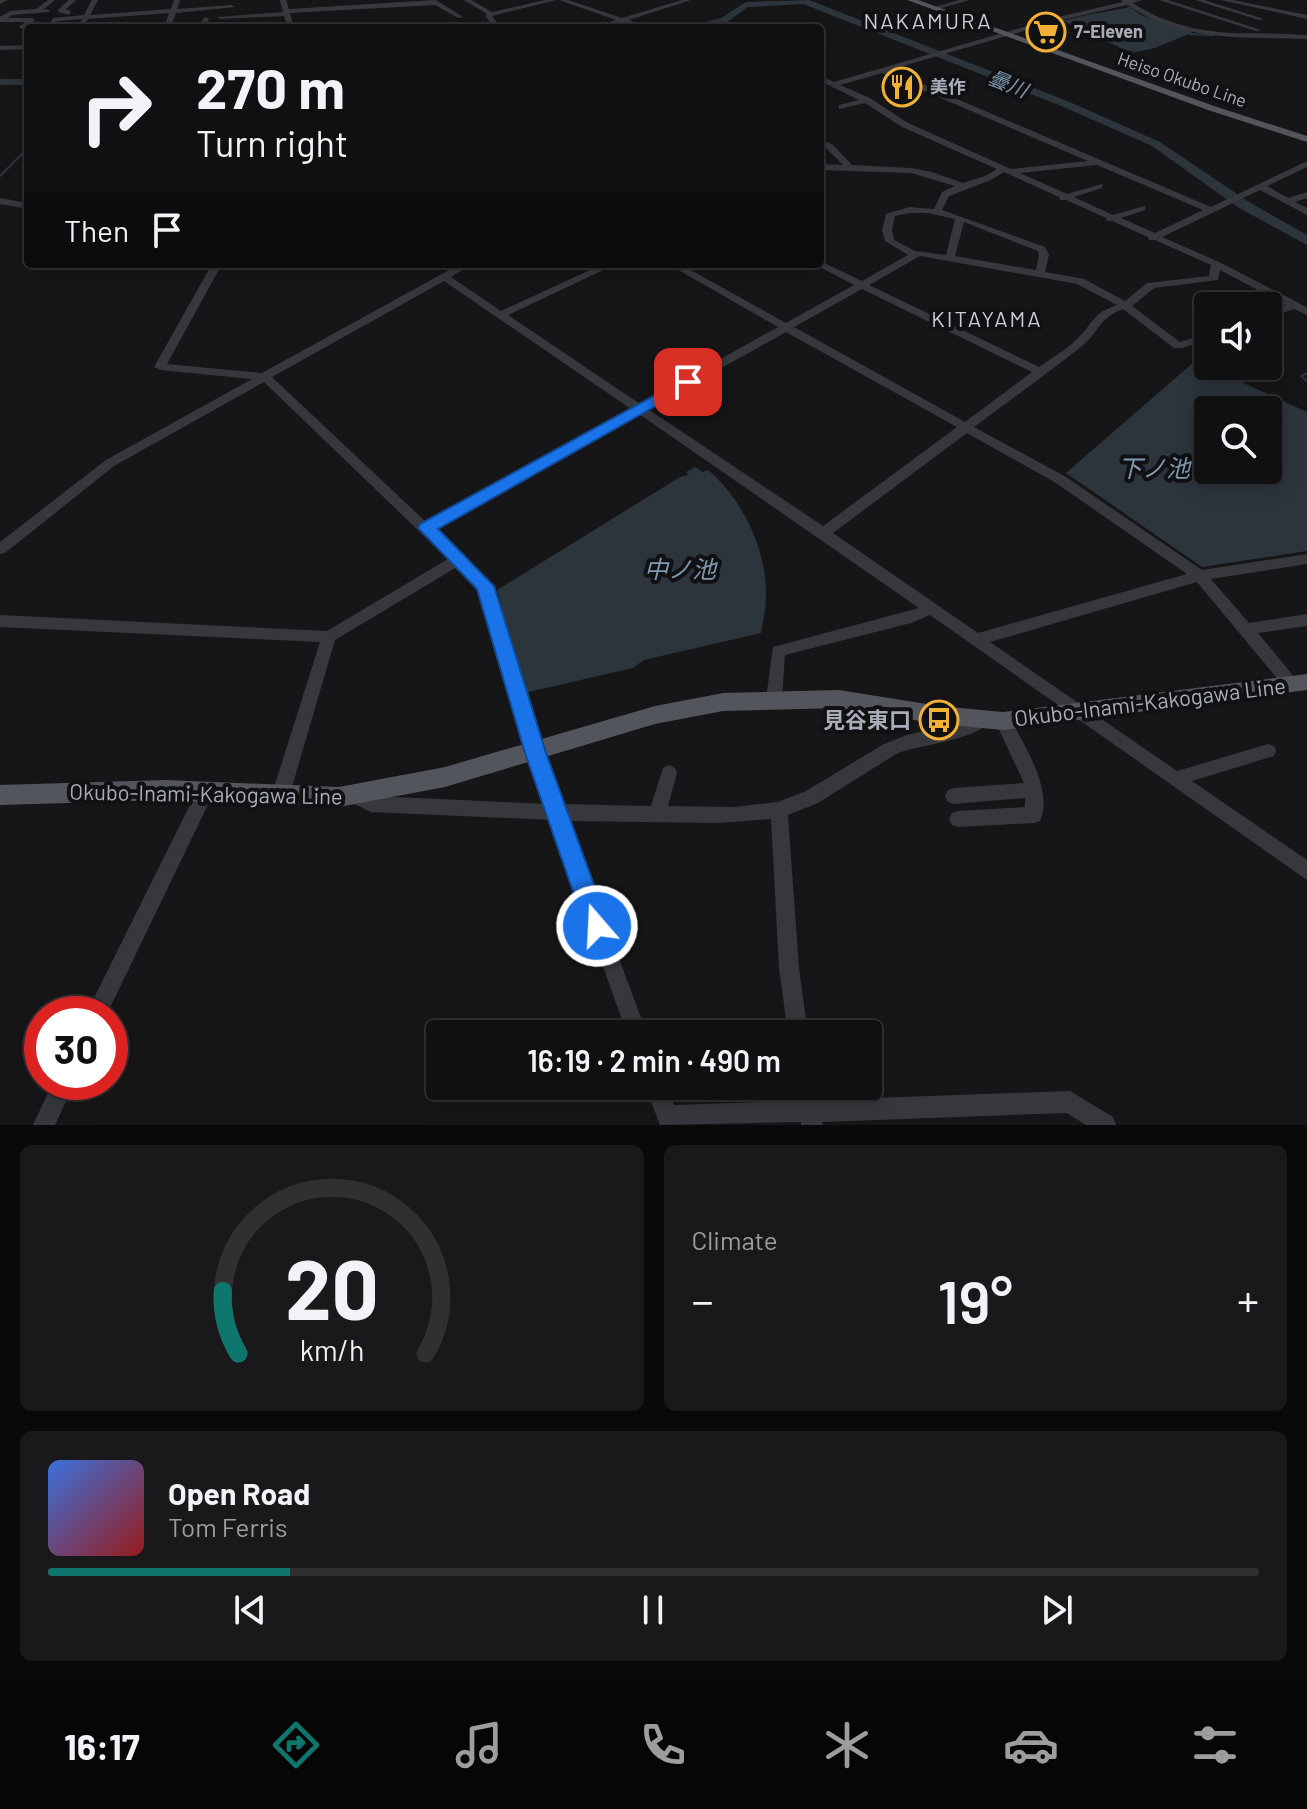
<!DOCTYPE html>
<meta charset="utf-8">
<style>
:root{--surface:#101012;--page:#19191b;--text:#f1f3f6;--muted:#9c9d9f;--line:#303032;--accent:#0f766e}
body{margin:0;font-family:Barlow,"Noto Sans JP",sans-serif;background:var(--page);color:var(--text);height:100vh;display:flex;flex-direction:column;font-size:30px;white-space:nowrap}
*{box-sizing:border-box;margin:0}
p{font-size:26px;color:var(--muted)}
.icon{flex:none;width:44px;height:44px;fill:none;stroke:currentColor;stroke-width:2;stroke-linecap:round;stroke-linejoin:round}
.map{position:relative;height:1125px;overflow:hidden}
.details{display:flex;flex-direction:column;gap:20px;padding:20px;background:#09090a;flex:1}
.details>*{flex:none}
.hud{position:absolute;left:24px;top:24px;width:800px;height:244px;border-radius:8px;box-shadow:0 4px 20px #0003,0 0 0 2px var(--line);background:#101012;color:var(--text);overflow:hidden}
.fabs{position:absolute;left:1194px;top:292px;display:grid;gap:16px}
.fabs a{display:grid;place-items:center;width:88px;height:88px;border-radius:8px;background:var(--surface);box-shadow:0 4px 20px #0003,0 0 0 2px var(--line);font-size:40px}
.speed{position:absolute;left:24px;top:996px;display:flex;gap:16px;font-size:40px;font-weight:700;text-align:center}
.speed>*{display:grid;place-content:center;width:104px;height:104px;border-radius:50%;background:var(--surface);box-shadow:0 4px 20px #0003,0 0 0 2px var(--line);line-height:1}
.speed .limit{border:12px solid #d22;background:#fff;color:#111}
.pin{position:absolute;display:grid;place-items:center;width:68px;height:68px;color:#fff;margin:-34px;border-radius:16px;box-shadow:0 4px 12px #0006}
.me{position:absolute;width:88px;margin:-44px;rotate:341deg;stroke-linejoin:round;filter:drop-shadow(0 0 6px #0008)}
.turn{display:flex;align-items:center;gap:28px;height:168px;padding:0 40px;font-size:36px}
.turn .icon{width:104px;height:104px;stroke-width:2.5}
.turn b{display:block;font-size:56px;line-height:68px}
.then{display:flex;align-items:center;height:76px;padding:0 40px;background:#0003;gap:16px;font-size:30px}
.big{font-size:60px;font-weight:600;line-height:1.1}
.details .widget{flex:1;display:flex;flex-direction:column;justify-content:center;gap:12px;min-width:0;padding:0 28px;border-radius:12px;background:var(--page)}
.details .dial{align-items:center;gap:0}
.dial svg{height:208px;overflow:visible;fill:none;stroke:var(--line);stroke-width:7;stroke-linecap:round;text-anchor:middle}
.dial text{fill:var(--text);stroke:none}
.song{display:flex;align-items:center;gap:24px}
.cover{width:96px;height:96px;border-radius:12px;background:linear-gradient(135deg,hsl(220 70% 55%),hsl(0 70% 35%))}
.played{height:8px;border-radius:4px;background:linear-gradient(90deg,var(--accent) 20%,var(--line) 20%)}
.keys{display:flex;justify-content:space-around;direction:ltr}
.heat{display:flex;justify-content:space-between;align-items:center;font-size:44px;direction:ltr}
.details .tiles{flex:1;display:grid;gap:20px;grid-template-columns:1fr 1fr}
.widget:last-child{grid-column:span 2}
.trip{position:absolute;left:426px;top:1020px;width:456px;height:80px;border-radius:8px;background:var(--surface);box-shadow:0 4px 20px #0003,0 0 0 2px var(--line);font-weight:600;line-height:80px;text-align:center}
.menu{display:flex;height:128px;justify-content:space-around;align-items:center;background:#060607;color:var(--muted)}
.menu .icon{width:56px;height:56px}
.menu .on{color:var(--accent)}
.menu b{font-size:36px;color:var(--text)}
.map>svg:first-child{display:block}
.water{fill:#2c353c;fill-rule:evenodd}
.lines{fill:none;stroke-linecap:round;stroke-linejoin:round}
.stream{stroke:#2c353c;stroke-width:2}
.river{fill:#2c353c;fill-rule:evenodd}
.minor{fill:#37383d;fill-rule:evenodd}
.major{fill:#53555c;fill-rule:evenodd}
.route{fill:#1a73e8;stroke:#114b97;stroke-width:2}
.labels{text-anchor:middle;stroke-width:8;stroke-linejoin:round;paint-order:stroke}
.far-poi-label{font-size:18px;font-weight:bold;fill:#a8adb8;stroke:#111113;text-anchor:start}
.far-street-label{font-size:18px;fill:#a8adb8;stroke:#111113}
.far-water-label{font-size:20px;font-style:italic;fill:#7f9bb3;stroke:#111113}
.far-quarter-label{font-size:22px;letter-spacing:2px;fill:#c9ccd4;stroke:#111113}
.street-label{font-size:22px;fill:#a8adb8;stroke:#111113}
.poi-label{font-size:22px;font-weight:bold;fill:#a8adb8;stroke:#111113;text-anchor:end}
.water-label{font-size:24px;font-style:italic;fill:#7f9bb3;stroke:#111113}
</style>
<div class="map">
<svg width="1307" height="1125" viewBox="0 0 1307 1125">
<rect width="100%" height="100%" fill="#161618"/>
<!-- water -->
<path class="water" d="M1130,7L1141,15L1193,32L1155,48L1131,53L1063,21C1086,14 1107,12 1130,7Z
M1195,361L1307,412V551L1202,567L1066,473ZM1268,410V470H1208V410Z
M695,467L703,472L708,470C742,498 767,550 766,596C766,608 763,621 761,633L644,660L633,668L524,693L497,590L680,477L689,475L686,472Z"/>
<g class="lines">
<!-- stream -->
<path class="stream" d="M1189,34L1213,35
M1241,34L1293,35
M0,176L28,148
M1307,373L1301,376L1307,381"/>
<!-- river -->
<path class="river" d="M809,0L1072,103L1160,142L1249,202L1307,235V245L1239,208L1152,146L1064,107L803,4L748,7L727,22L685,28L721,18L746,2Z
M0,79H28V85H0Z"/>
<!-- minor -->
<path class="minor" d="M0,0H8L0,4Z
M48,0H55L44,9L49,10V12L12,15L7,18H32L35,20L29,25H50L53,18L84,15L92,0H98L90,15L171,9L174,0H180L177,9L232,5L235,7L176,13L170,28H164L169,13L88,19L83,28H77L82,19L58,21L55,28L22,29L19,27L25,22H0V17L10,11L36,9Z
M69,0H76L66,9L71,11L69,15L58,12V10Z
M280,0H286L289,9L436,0L463,17L458,18L435,5L290,13L294,28H288L284,16L220,19L217,17L283,12Z
M464,0H471L492,12L545,0H556L492,16L501,28H495L485,16L487,14Z
M559,0H568L622,18L682,0H691L629,20L651,28C641,28 634,24 624,22C614,21 602,28 591,28L616,20Z
M959,0H970L934,10L931,8Z
M1121,0H1142L1133,3C1187,39 1245,33 1307,35V39C1242,37 1183,42 1127,5L1062,20L889,70L1211,207L1307,161V167L1267,186L1288,198L1307,192V198L1295,202L1307,208V215L1260,190L1162,237L1219,262L1299,303L1307,308V315L1294,309L1268,318V311L1286,305L1220,270L1218,280L1154,288L1132,306L1180,342L1208,333V340L1182,348H1174L1123,309C1097,319 1100,332 1082,346C1047,374 1010,400 974,427L1066,477L1202,570L1307,554V564L1211,579L1249,623L1307,614V626L1258,633L1300,684L1298,689L1292,690L1286,689L1197,582L990,642L1177,771L1268,744L1274,746L1276,751L1274,756L1192,781L1307,860V880L930,615L911,623L785,655L782,699L780,704L774,706L768,704L766,699L773,647L919,608L639,414L434,530L492,586L543,753L562,804L651,806L663,768L669,765L675,768L677,773L668,806L733,807L778,802L806,791L884,744L907,735L961,722L982,713L988,715L990,720C978,741 919,744 896,754L818,803L788,815L799,968L808,1034H788L779,968L771,819L718,823L568,821L647,1034H627L551,820L371,812L350,802L347,796L350,790L356,788L373,796L545,804L527,753L479,588L457,567L335,640L289,797L286,803L280,805L274,803L271,797L320,642L0,627V615L327,631L448,559L264,382L114,466L5,553L0,554V542L106,460L252,379L160,370L154,367L212,264H222L167,364L262,373L460,264H472L451,277L501,311L603,264H616L508,315L640,404L778,327L668,264H680L786,323L854,285L814,264L822,262L862,281L908,255L885,241L882,230L886,214L909,207L934,209L942,192L955,186L911,173L820,170V164L843,165L826,148L820,145V140L832,144L852,165L911,168L932,172L963,183L985,176L997,169L902,127L865,103L839,109V105L859,100L820,81V76L834,82L1058,17L1123,2ZM882,73L1088,161L1011,169L908,123L870,98L840,85ZM1097,165L1203,210L1155,233L1121,218L1145,210V206L1113,215L1074,197L1102,188V184L1067,194L1020,173ZM1004,172L1059,197L1060,200H1066L1106,218L1107,221H1112L1148,237L1149,240H1155L1211,265L1209,276L1147,283L1125,301L1084,279L1045,272L1049,255L1045,247L942,210L949,196L991,180ZM909,213H928L955,219L946,255L915,251L894,240L892,230L895,216ZM964,222L1038,251L1039,255L1036,270L955,256ZM920,256L1077,284L1117,305C1091,314 1094,323 1077,339C1066,350 1052,358 1039,367L869,285ZM444,281L631,409L426,522L272,377ZM862,289L1032,372L965,422L794,327ZM786,332L957,427L823,526L648,409ZM967,433L1056,483L1187,574L978,633L833,533Z
M1159,0H1168L1261,30L1256,31Z
M1195,0H1204L1264,19L1259,20Z
M1221,0H1233L1307,15V19Z
M204,17L209,18L206,27L179,28L201,24Z
M398,22L400,25L316,27L319,25Z
M28,45V49L0,50V46Z
M0,198L28,203V209L0,204Z
M1003,714L1009,716C1023,744 1054,789 1040,821L1034,823L958,827L952,825L949,819L952,813L958,811L1025,807V798L954,804L948,802L945,796L948,790L954,788L1024,783L995,721L997,716Z
M205,784L211,787L214,792L107,1014H86L199,787Z
M53,1082H75L55,1125H33Z
M645,1086H667L674,1105L797,1101L794,1086H816L818,1100L1070,1091L1113,1117L1116,1125H1086L1067,1113L822,1122L823,1125H801V1122L660,1125Z"/>
<!-- major -->
<path class="major" d="M907,0H918L1214,106L1307,136V142L1208,110Z
M1307,674V690L1003,730L939,724L839,708L723,711L655,724L445,787L339,807L166,800L0,805V785L166,780L339,787L445,767L655,706L723,693L839,690L939,706L1003,712Z"/>
</g>
<!-- route -->
<path class="route" d="M688,377L693,378V385L438,529L494,586L546,753L609,926L606,935L597,938L588,935L585,926L525,753L477,589L418,528L420,524Z"/>
<!-- icons -->
<defs>
<g id="supermarket-ring" transform="scale(2)"><circle r="9.5" fill="#111113" stroke="#f2b134" stroke-width="1.5"/><path d="M-6-5.5h2.5l.6 2H6L4.5 2H-2.5L-4.4-4H-6ZM-1.5 3.2a1.3 1.3 0 1 0 .1 0ZM3 3.2a1.3 1.3 0 1 0 .1 0Z" fill="#f2b134"/></g>
<g id="restaurant-ring" transform="scale(2)"><circle r="9.5" fill="#111113" stroke="#f2b134" stroke-width="1.5"/><path d="M-5-6h1v4h1v-4h1v4h1v-4h1v5L-1.5 .5V6h-2V.5L-5-1ZM5-6V6H3V1.5H1.5Q1.5-4 5-6Z" fill="#f2b134"/></g>
<g id="bus-ring" transform="scale(2)"><circle r="9.5" fill="#111113" stroke="#f2b134" stroke-width="1.5"/><path d="M-5-6H5V4H4V6H2V4H-2V6H-4V4H-5ZM-3.5-4V0h7V-4ZM-3.5 1.2v1.5H-2V1.2ZM2 1.2v1.5H3.5V1.2Z" fill="#f2b134"/></g>
</defs>
<g fill-rule="evenodd">
<use href="#supermarket-ring" x="1046" y="32"/>
<use href="#restaurant-ring" x="902" y="87"/>
<use href="#bus-ring" x="939" y="720"/>
</g>
<g class="labels">
<!-- far-poi labels -->
<g class="far-poi-label">
<text x="1074" y="38">7-Eleven</text>
<text x="930" y="93">美作</text>
</g>
<!-- far-street labels -->
<g class="far-street-label">
<text transform="translate(1182 80) rotate(19)" y="6">Heiso Okubo Line</text>
</g>
<!-- far-water labels -->
<g class="far-water-label">
<text transform="translate(1008 84) rotate(22)" y="7">曇川</text>
</g>
<!-- far-quarter labels -->
<g class="far-quarter-label">
<text x="928" y="29">NAKAMURA</text>
<text x="987" y="327">KITAYAMA</text>
</g>
<!-- street labels -->
<g class="street-label">
<text transform="translate(1150 702) rotate(-7)" y="8">Okubo-Inami-Kakogawa Line</text>
<text transform="translate(206 794) rotate(1)" y="8">Okubo-Inami-Kakogawa Line</text>
</g>
<!-- poi labels -->
<g class="poi-label">
<text x="911" y="728">見谷東口</text>
</g>
<!-- water labels -->
<g class="water-label">
<text x="1154" y="477">下ノ池</text>
<text x="680" y="578">中ノ池</text>
</g>
</g>
</svg>
<div class="fabs">
<a><svg class="icon" aria-label="sound" viewBox="0 0 24 24"><path d="M4 9h4l5-4v14l-5-4H4zM17 9q2 3 0 6"/></svg></a>
<a><svg class="icon" aria-label="search" viewBox="0 0 24 24"><circle cx="10" cy="10" r="6"/><path d="M15 15l6 6"/></svg></a>
</div>
<div class="speed"><div class="limit">30</div></div>
<div class="pin" style="left:688px;top:382px;background:#d93025"><svg class="icon" aria-label="arrive" viewBox="0 0 24 24"><path d="M6 21V4h12l-3 4 3 4H6"/></svg></div>
<svg class="me" style="left:597px;top:926px" viewBox="-20 -20 40 40"><circle r="17" fill="#1a73e8" stroke="#fff" stroke-width="3"/><path d="M0-11L8 9 0 5-8 9z" fill="#fff"/></svg>
<div class="trip">16:19 · 2 min · 490 m</div>
<div class="hud">
<div class="turn"><svg class="icon" aria-label="right" viewBox="0 0 24 24"><path d="M7 20v-9h11M14 6l5 5-5 5"/></svg><div><b>270 m</b>Turn right</div></div>
<div class="then">Then<svg class="icon" aria-label="arrive" viewBox="0 0 24 24"><path d="M6 21V4h12l-3 4 3 4H6"/></svg></div>
</div>
</div>
<section class="details">
<div class="tiles">
<div class="widget dial"><svg viewBox="0 0 100 80">
<path d="M14 69A42 42 0 1 1 86 69"/>
<path d="M14 69A42 42 0 0 1 8 45" stroke="#0f766e"/>
<text x="50" y="56" font-size="32" font-weight="700">20</text>
<text x="50" y="72" font-size="11">km/h</text>
</svg></div>
<div class="widget"><p>Climate</p>
<div class="heat"><a>−</a><b class="big">19°</b><a>+</a></div>
</div>
<div class="widget">
<div class="song"><i class="cover"></i><div><b>Open Road</b><p>Tom Ferris</p></div></div>
<div class="played"></div>
<div class="keys"><svg class="icon" aria-label="previous" viewBox="0 0 24 24"><path d="M18 5L8 12l10 7zM5 5v14"/></svg><svg class="icon" aria-label="pause" viewBox="0 0 24 24"><path d="M8 5v14M16 5v14"/></svg><svg class="icon" aria-label="next" viewBox="0 0 24 24"><path d="M6 5l10 7-10 7zM19 5v14"/></svg></div>
</div>
</div>
</section>
<nav class="menu">
<b>16:17</b>
<svg class="icon on" aria-label="directions" viewBox="0 0 24 24"><path d="M12 3l9 9-9 9-9-9zM9 14v-3h6M13 9l2 2-2 2"/></svg>
<svg class="icon" aria-label="music" viewBox="0 0 24 24"><path d="M9 18V5l10-2v13"/><circle cx="6" cy="18" r="3"/><circle cx="16" cy="16" r="3"/></svg>
<svg class="icon" aria-label="phone" viewBox="0 0 24 24"><path d="M5 4h4l2 5-3 2q2 4 5 5l2-3 5 2v4C11 20 4 13 5 4z"/></svg>
<svg class="icon" aria-label="climate" viewBox="0 0 24 24"><path d="M12 3v18M4 7l16 10M4 17L20 7"/></svg>
<svg class="icon" aria-label="car" viewBox="0 0 24 24"><path d="M5 17H2v-5l4-1 3-4h7l3 4 3 1v5h-3M9 17h6M6 11h13"/><circle cx="7" cy="17" r="2"/><circle cx="17" cy="17" r="2"/></svg>
<svg class="icon" aria-label="filters" viewBox="0 0 24 24"><path d="M4 7h16M4 17h16"/><circle cx="9" cy="7" r="2"/><circle cx="15" cy="17" r="2"/></svg>
</nav>
